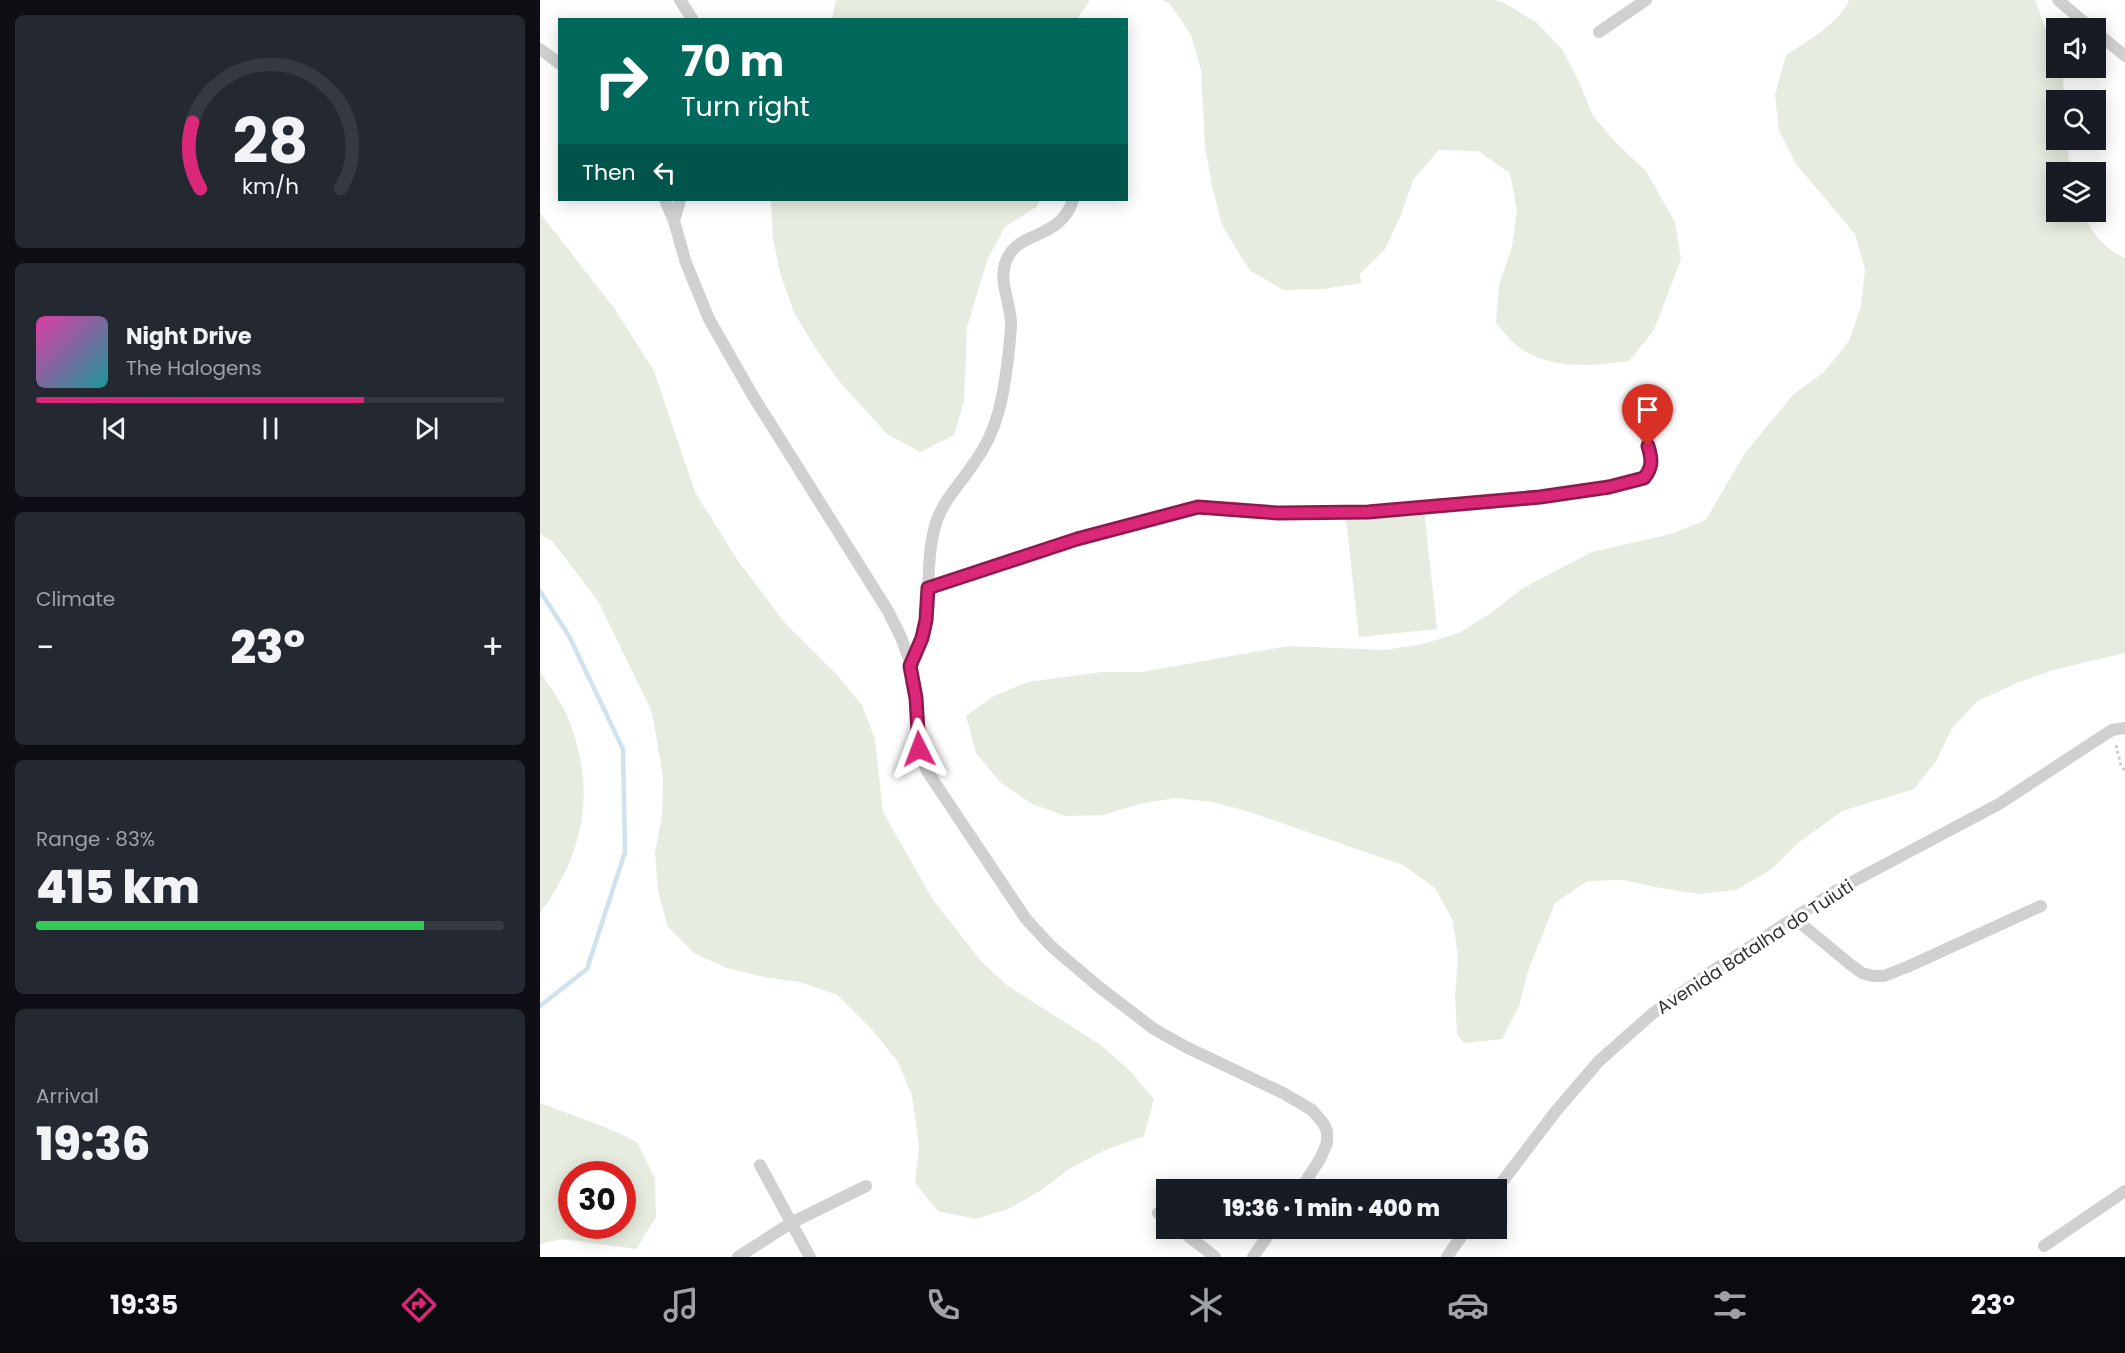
<!DOCTYPE html>
<meta charset="utf-8">
<style>
:root{--surface:#171b24;--page:#242831;--text:#f1f3f6;--muted:#9ea1a6;--line:#363941;--accent:#db2777}
body{margin:0;font-family:Poppins,sans-serif;background:var(--page);color:var(--text);height:100vh;display:flex;flex-direction:column;font-size:22px;white-space:nowrap}
*{box-sizing:border-box;margin:0}
p{font-size:20px;color:var(--muted)}
.icon{flex:none;width:33px;height:33px;fill:none;stroke:currentColor;stroke-width:2;stroke-linecap:round;stroke-linejoin:round}
.map{position:relative;flex:1;overflow:hidden}
.sheet{display:flex;flex-direction:column;gap:15px;padding:15px;background:#0d0f14;width:540px}
.sheet>*{flex:none}
.banner{position:absolute;left:18px;top:18px;width:570px;height:183px;border-radius:0px;box-shadow:0 3px 15px #0003;background:#00695c;color:#fff;overflow:hidden}
.controls{position:absolute;left:1506px;top:18px;display:grid;gap:12px}
.controls a{display:grid;place-items:center;width:60px;height:60px;border-radius:0px;background:var(--surface);box-shadow:0 3px 15px #0003;font-size:30px}
.speed{position:absolute;left:18px;top:1161px;display:flex;gap:12px;font-size:30px;font-weight:700;text-align:center}
.speed>*{display:grid;place-content:center;width:78px;height:78px;border-radius:50%;background:var(--surface);box-shadow:0 3px 15px #0003;line-height:1}
.speed .limit{border:9px solid #d22;background:#fff;color:#111}
.pin{position:absolute;display:grid;place-items:center;width:51px;height:51px;color:#fff;margin:-62px -26px;border-radius:50% 50% 50% 0;rotate:-45deg;box-shadow:0 0 6px #0007}
.pin .icon{rotate:45deg}
.me{position:absolute;width:66px;margin:-33px;rotate:357deg;stroke-linejoin:round;filter:drop-shadow(0 0 4px #0008)}
.turn{display:flex;align-items:center;gap:21px;height:126px;padding:0 24px;font-size:27px}
.turn .icon{width:78px;height:78px;stroke-width:2.5}
.turn b{display:block;font-size:42px;line-height:51px}
.then{display:flex;align-items:center;height:57px;padding:0 24px;background:#0003;gap:12px;font-size:22px}
.big{font-size:45px;font-weight:800;line-height:1.1}
.sheet .tile{flex:1;display:flex;flex-direction:column;justify-content:center;gap:9px;min-width:0;padding:0 21px;border-radius:9px;background:var(--page)}
.sheet .dial{align-items:center;gap:0}
.dial svg{height:156px;overflow:visible;fill:none;stroke:var(--line);stroke-width:7;stroke-linecap:round;text-anchor:middle}
.dial text{fill:var(--text);stroke:none}
.song{display:flex;align-items:center;gap:18px}
.cover{width:72px;height:72px;border-radius:9px;background:linear-gradient(135deg,hsl(320 70% 55%),hsl(180 70% 35%))}
.played{height:6px;border-radius:3px;background:linear-gradient(90deg,var(--accent) 70%,var(--line) 70%)}
.keys{display:flex;justify-content:space-around;direction:ltr}
.heat{display:flex;justify-content:space-between;align-items:center;font-size:33px;direction:ltr}
.charge{height:9px;border-radius:4px;background:linear-gradient(90deg,#34c759 83%,var(--line) 0)}
.trip{position:absolute;left:616px;top:1179px;width:351px;height:60px;border-radius:0px;background:var(--surface);box-shadow:0 3px 15px #0003;font-weight:800;line-height:60px;text-align:center}
.tab-bar{display:flex;height:96px;justify-content:space-around;align-items:center;background:#090b0e;color:var(--muted)}
.tab-bar .icon{width:42px;height:42px}
.tab-bar .active{color:var(--accent)}
.tab-bar b{font-size:27px;color:var(--text)}
main{display:flex;flex:1;min-height:0}
.map>svg:first-child{display:block}
.green{fill:#e6ecdf;fill-rule:evenodd}
.lines{fill:none;stroke-linecap:round;stroke-linejoin:round}
.stream{stroke:#cfe2ee;stroke-width:4.5}
.path{stroke:#cdcdcd;stroke-width:3;stroke-dasharray:3 3;stroke-linecap:butt}
.minor{stroke:#d0d0d0;stroke-width:12}
.route-casing{stroke:#8e194d;stroke-width:15}
.route{stroke:#db2777;stroke-width:10}
.labels{text-anchor:middle;stroke-width:6;stroke-linejoin:round;paint-order:stroke}
.street-label{font-size:18px;fill:#333;stroke:#fff}
</style>
<main>
<section class="sheet">
<div class="tile dial"><svg viewBox="0 0 100 80">
<path d="M14 69A42 42 0 1 1 86 69"/>
<path d="M14 69A42 42 0 0 1 10 35" stroke="#db2777"/>
<text x="50" y="56" font-size="32" font-weight="700">28</text>
<text x="50" y="72" font-size="11">km/h</text>
</svg></div>
<div class="tile">
<div class="song"><i class="cover"></i><div><b>Night Drive</b><p>The Halogens</p></div></div>
<div class="played"></div>
<div class="keys"><svg class="icon" aria-label="previous" viewBox="0 0 24 24"><path d="M18 5L8 12l10 7zM5 5v14"/></svg><svg class="icon" aria-label="pause" viewBox="0 0 24 24"><path d="M8 5v14M16 5v14"/></svg><svg class="icon" aria-label="next" viewBox="0 0 24 24"><path d="M6 5l10 7-10 7zM19 5v14"/></svg></div>
</div>
<div class="tile"><p>Climate</p>
<div class="heat"><a>−</a><b class="big">23°</b><a>+</a></div>
</div>
<div class="tile"><p>Range · 83%</p><b class="big">415 km</b><div class="charge"></div></div>
<div class="tile"><p>Arrival</p><b class="big">19:36</b></div>
</section>
<div class="map">
<svg width="1585" height="1257" viewBox="0 0 1585 1257">
<rect width="100%" height="100%" fill="#fff"/>
<!-- green -->
<path class="green" d="M296,0H550L537,19H292Z
M622,0H954L964,3L996,22L1022,49L1039,82L1053,116L1077,144L1106,171L1135,222L1141,259L1114,330L1089,361C1053,366 1016,370 983,350C973,344 964,332 956,323L959,285L972,247L977,211L970,173L938,151L899,150L873,180L861,215L845,249L820,274L821,283L783,289L743,290L711,271L701,257L682,225L672,185L665,147L661,70L651,35L630,4Z
M1309,0H1495L1516,57V68H1520L1523,75L1524,100H1516V140H1526L1531,172H1516V212H1542C1550,231 1565,250 1585,258V653L1513,670L1477,683L1438,701L1412,728L1396,761L1374,789L1302,811L1257,844L1232,869L1196,890L1159,894L1120,888L1084,880L1047,881L1015,903L988,971L979,1006L962,1039L924,1043L917,1034L915,996L918,958L913,921L895,888L863,865L707,811L673,802L636,798L599,804L563,815L526,816L492,804L461,783L436,753L426,716L454,696L488,682L561,672H602L748,646L844,650L883,644L919,633L951,613L983,588L1052,552L1131,534L1166,520L1203,456L1228,425L1254,394L1284,372L1309,341L1321,306L1325,269L1315,234L1256,164L1239,131L1235,95L1246,55C1266,42 1301,22 1309,0Z
M231,200H500L496,207L465,227L448,258L427,327L424,401L414,435L380,452L347,434L298,380L274,346L254,312L241,276L233,239Z
M0,213L74,308L114,371L155,492L198,561L245,623L298,676L322,705L335,739L343,812L393,900L441,961L468,986L562,1046L590,1071L614,1099L604,1136L563,1151L529,1169L500,1191L468,1209L435,1219L398,1211L375,1183L379,1145L372,1096L358,1062L333,1031L297,995L260,982L224,977L187,968L154,953L128,927L118,891L115,853L122,816L123,777L112,712L58,601L13,542L0,534Z
M884,510L897,629L819,637L806,519Z
M0,672C10,687 24,705 30,723C56,792 44,854 0,913Z
M0,1103L65,1127L97,1142L115,1179L116,1217L96,1249L22,1239L0,1244ZM82,1174V1226H32V1174Z"/>
<g class="lines">
<!-- stream -->
<path class="stream" d="M0,591L29,636L83,749L85,852L47,969L0,1006"/>
<!-- path -->
<path class="path" d="M1576,745L1581,766L1585,771"/>
<!-- minor -->
<path class="minor" d="M140,0L153,20
M1518,0L1551,28
M1059,32L1106,0
M1556,32L1585,56
M0,49L20,64
M125,200L134,221L146,263L169,319L213,396L348,611L361,637L369,659L376,698L379,749L387,771L486,919L512,947L559,987L614,1029L646,1047L743,1093L772,1110L783,1123L787,1131V1143L780,1159L760,1190
M134,221L140,200
M388,588L537,539L658,507L738,513L828,512L1000,497L1069,487L1104,478L1109,472L1112,458L1105,433
M370,666C376,651 384,636 386,619C390,586 386,552 397,520C405,498 422,482 434,463C446,447 454,429 459,410C465,388 470,346 471,324C471,304 458,281 466,261C476,235 505,238 522,219C527,214 531,206 533,200
M1253,917L1311,965L1322,973L1333,976H1344L1367,967L1501,906
M220,1165L270,1257
M956,1190L1016,1111L1059,1061L1112,1014L1174,970L1297,890L1459,804L1552,743L1572,730L1585,728
M618,1213L627,1220
M638,1228L675,1257
M1504,1246L1585,1191
M198,1257L251,1223L326,1186
M713,1257L733,1228
M907,1257L927,1228"/>
</g>
<g class="lines">
<!-- route casing -->
<g class="route-casing">
<path id="route" d="M379,749L376,698L370,666L382,638L386,620L388,588L537,539L658,507L738,513L828,512L1000,497L1069,487L1104,478C1113,467 1112,459 1108,446"/>
</g>
<!-- route -->
<use href="#route" class="route"/>
</g>
<g class="labels">
<!-- street labels -->
<g class="street-label">
<text transform="translate(1215 947) rotate(-33)" y="6">Avenida Batalha do Tuiuti</text>
</g>
</g>
</svg>
<div class="controls">
<a><svg class="icon" aria-label="sound" viewBox="0 0 24 24"><path d="M4 9h4l5-4v14l-5-4H4zM17 9q2 3 0 6"/></svg></a>
<a><svg class="icon" aria-label="search" viewBox="0 0 24 24"><circle cx="10" cy="10" r="6"/><path d="M15 15l6 6"/></svg></a>
<a><svg class="icon" aria-label="layers" viewBox="0 0 24 24"><path d="M12 4l9 5-9 5-9-5zM3 14l9 5 9-5"/></svg></a>
</div>
<div class="speed"><div class="limit">30</div></div>
<div class="pin" style="left:1108px;top:446px;background:#d93025"><svg class="icon" aria-label="arrive" viewBox="0 0 24 24"><path d="M6 21V4h12l-3 4 3 4H6"/></svg></div>
<svg class="me" style="left:379px;top:749px" viewBox="-20 -20 40 40"><path d="M0-17L14 15 0 8-14 15z" fill="#db2777" stroke="#fff" stroke-width="4"/></svg>
<div class="trip">19:36 · 1 min · 400 m</div>
<div class="banner">
<div class="turn"><svg class="icon" aria-label="right" viewBox="0 0 24 24"><path d="M7 20v-9h11M14 6l5 5-5 5"/></svg><div><b>70 m</b>Turn right</div></div>
<div class="then">Then<svg class="icon" aria-label="left" viewBox="0 0 24 24"><path d="M17 20v-9H6M10 6l-5 5 5 5"/></svg></div>
</div>
</div>
</main>
<nav class="tab-bar">
<b>19:35</b>
<svg class="icon active" aria-label="directions" viewBox="0 0 24 24"><path d="M12 3l9 9-9 9-9-9zM9 14v-3h6M13 9l2 2-2 2"/></svg>
<svg class="icon" aria-label="music" viewBox="0 0 24 24"><path d="M9 18V5l10-2v13"/><circle cx="6" cy="18" r="3"/><circle cx="16" cy="16" r="3"/></svg>
<svg class="icon" aria-label="phone" viewBox="0 0 24 24"><path d="M5 4h4l2 5-3 2q2 4 5 5l2-3 5 2v4C11 20 4 13 5 4z"/></svg>
<svg class="icon" aria-label="climate" viewBox="0 0 24 24"><path d="M12 3v18M4 7l16 10M4 17L20 7"/></svg>
<svg class="icon" aria-label="car" viewBox="0 0 24 24"><path d="M5 17H2v-5l4-1 3-4h7l3 4 3 1v5h-3M9 17h6M6 11h13"/><circle cx="7" cy="17" r="2"/><circle cx="17" cy="17" r="2"/></svg>
<svg class="icon" aria-label="filters" viewBox="0 0 24 24"><path d="M4 7h16M4 17h16"/><circle cx="9" cy="7" r="2"/><circle cx="15" cy="17" r="2"/></svg>
<b>23°</b>
</nav>
